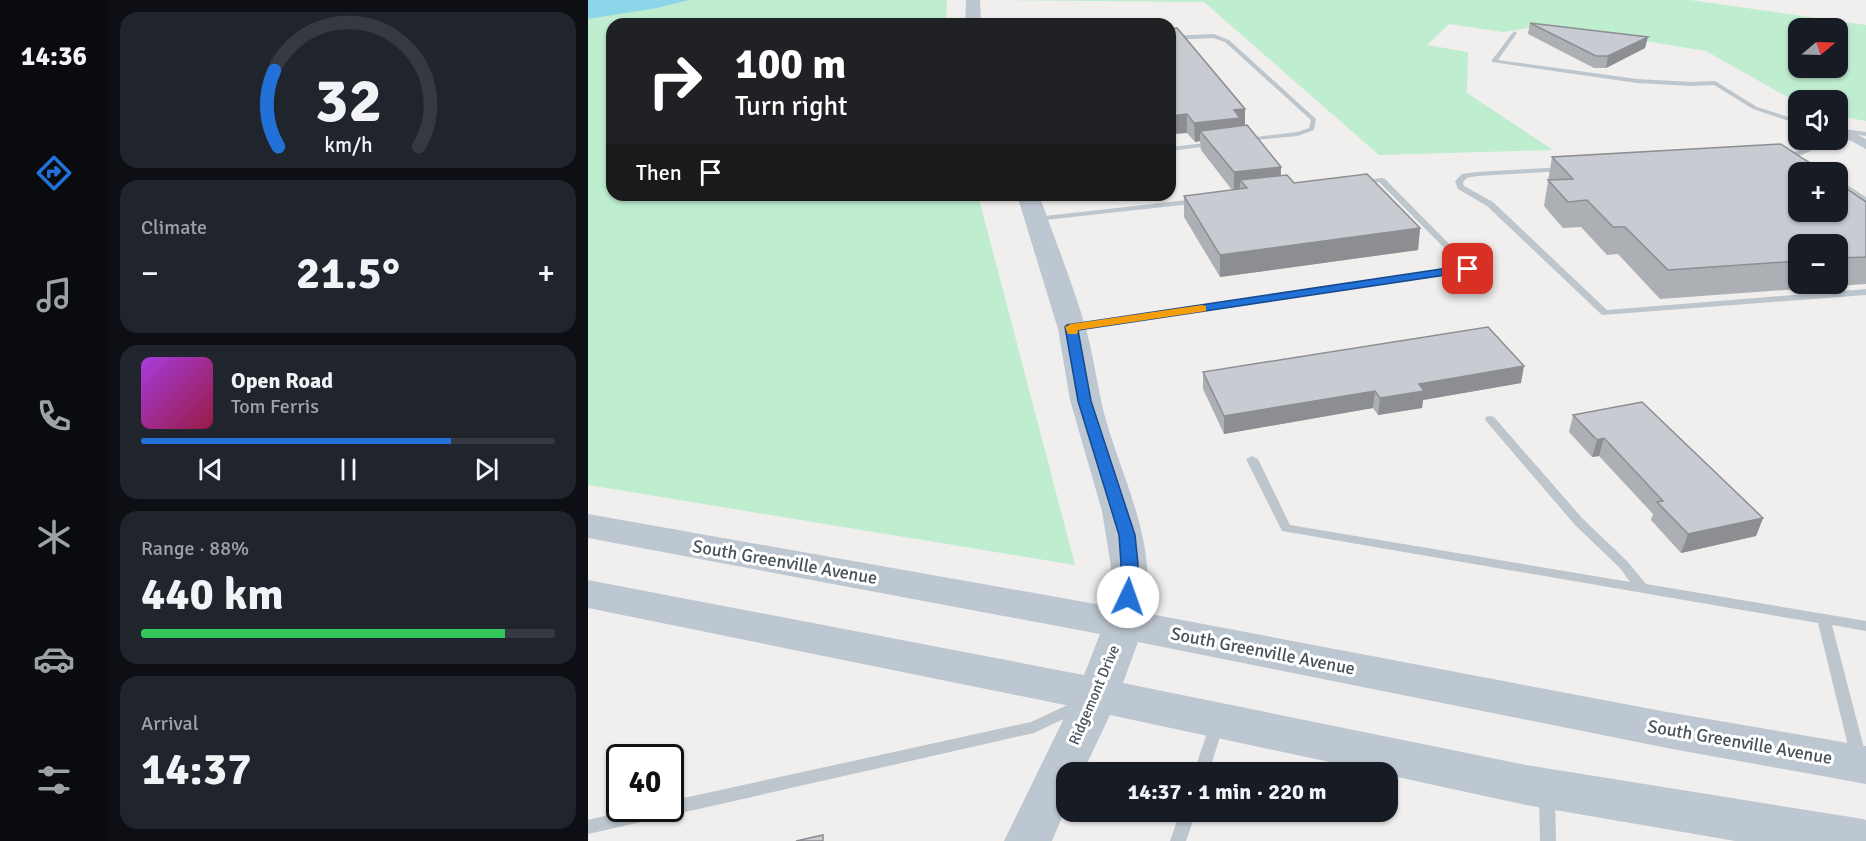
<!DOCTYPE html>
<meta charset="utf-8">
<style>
:root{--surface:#171b24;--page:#20242c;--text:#f1f3f6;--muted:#9ea1a6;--line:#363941;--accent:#2171d9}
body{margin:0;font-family:Signika,sans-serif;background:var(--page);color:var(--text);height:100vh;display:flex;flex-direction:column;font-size:22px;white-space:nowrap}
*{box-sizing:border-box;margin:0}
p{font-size:20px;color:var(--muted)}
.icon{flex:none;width:33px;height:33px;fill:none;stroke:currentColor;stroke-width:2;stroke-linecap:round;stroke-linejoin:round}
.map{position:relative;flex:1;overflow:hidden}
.panel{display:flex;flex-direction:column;gap:12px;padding:12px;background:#0d0f14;width:480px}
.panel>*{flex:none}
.hud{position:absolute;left:18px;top:18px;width:570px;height:183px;border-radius:18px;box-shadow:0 2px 4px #0004;background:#202124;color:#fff;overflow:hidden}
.needle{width:39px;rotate:71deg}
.tools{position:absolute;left:1200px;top:18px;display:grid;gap:12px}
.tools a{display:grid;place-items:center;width:60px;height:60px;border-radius:12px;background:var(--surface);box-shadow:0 2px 4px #0004;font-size:30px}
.speed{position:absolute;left:18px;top:744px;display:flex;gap:12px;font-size:30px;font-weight:700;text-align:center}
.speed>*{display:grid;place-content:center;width:78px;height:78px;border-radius:50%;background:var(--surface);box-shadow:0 2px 4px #0004;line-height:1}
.speed .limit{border:3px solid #111;border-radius:9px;background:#fff;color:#111}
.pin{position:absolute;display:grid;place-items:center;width:51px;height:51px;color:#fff;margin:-26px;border-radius:12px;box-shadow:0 3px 9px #0006}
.me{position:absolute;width:66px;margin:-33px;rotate:3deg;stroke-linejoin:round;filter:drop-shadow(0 0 4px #0008)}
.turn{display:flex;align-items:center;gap:21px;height:126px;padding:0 30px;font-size:27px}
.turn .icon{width:78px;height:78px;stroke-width:2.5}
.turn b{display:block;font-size:42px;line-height:51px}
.then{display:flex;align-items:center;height:57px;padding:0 30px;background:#0003;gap:12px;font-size:22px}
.big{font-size:45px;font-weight:700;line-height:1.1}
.panel .card{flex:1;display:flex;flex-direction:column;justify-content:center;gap:9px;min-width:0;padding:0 21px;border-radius:18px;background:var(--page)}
.panel .dial{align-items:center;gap:0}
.dial svg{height:156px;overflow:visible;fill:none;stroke:var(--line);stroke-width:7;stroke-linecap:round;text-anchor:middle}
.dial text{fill:var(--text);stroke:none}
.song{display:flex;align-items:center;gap:18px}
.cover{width:72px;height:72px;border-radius:9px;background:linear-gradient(135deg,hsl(280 70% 55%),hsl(340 70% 35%))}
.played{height:6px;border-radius:3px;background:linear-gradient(90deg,var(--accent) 75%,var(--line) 75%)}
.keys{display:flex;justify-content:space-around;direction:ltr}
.heat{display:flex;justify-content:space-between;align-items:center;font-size:33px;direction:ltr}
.charge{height:9px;border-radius:4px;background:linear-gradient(90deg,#34c759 88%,var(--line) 0)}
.trip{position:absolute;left:468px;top:762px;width:342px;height:60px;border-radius:18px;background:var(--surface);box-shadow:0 2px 4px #0004;font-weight:700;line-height:60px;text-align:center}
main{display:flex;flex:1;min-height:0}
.tabs{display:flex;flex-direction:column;width:108px;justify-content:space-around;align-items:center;background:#090b0e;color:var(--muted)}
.tabs .icon{width:42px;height:42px}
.tabs .on{color:var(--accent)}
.tabs b{font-size:27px;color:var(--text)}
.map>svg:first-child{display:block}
.green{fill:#beedd0;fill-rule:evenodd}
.water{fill:#8dd5e8}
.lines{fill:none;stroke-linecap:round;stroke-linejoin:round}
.lane{fill:#bdc6cd;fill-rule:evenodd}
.street{fill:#bdc6cd;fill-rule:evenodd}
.secondary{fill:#bdc7d1;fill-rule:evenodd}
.wall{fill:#acafb4;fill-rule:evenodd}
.shaded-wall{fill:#8c8e92}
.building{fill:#c8cbd1;stroke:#8c8e92;stroke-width:1.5}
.route{fill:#2171d9;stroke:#15498d;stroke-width:1.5}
.slow{fill:#f59e0b}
.labels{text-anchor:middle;stroke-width:6;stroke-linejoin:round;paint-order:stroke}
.street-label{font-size:15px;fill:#47525b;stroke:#fff}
.near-street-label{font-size:18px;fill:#47525b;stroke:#fff}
</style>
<main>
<nav class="tabs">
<b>14:36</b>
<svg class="icon on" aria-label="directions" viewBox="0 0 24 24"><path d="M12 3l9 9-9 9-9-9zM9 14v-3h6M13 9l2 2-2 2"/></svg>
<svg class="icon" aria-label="music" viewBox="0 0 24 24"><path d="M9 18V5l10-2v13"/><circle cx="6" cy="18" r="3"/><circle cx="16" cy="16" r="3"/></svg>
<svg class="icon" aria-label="phone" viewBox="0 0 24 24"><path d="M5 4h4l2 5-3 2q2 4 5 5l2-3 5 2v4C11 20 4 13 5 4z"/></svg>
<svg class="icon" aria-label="climate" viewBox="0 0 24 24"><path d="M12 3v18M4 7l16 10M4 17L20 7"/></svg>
<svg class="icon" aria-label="car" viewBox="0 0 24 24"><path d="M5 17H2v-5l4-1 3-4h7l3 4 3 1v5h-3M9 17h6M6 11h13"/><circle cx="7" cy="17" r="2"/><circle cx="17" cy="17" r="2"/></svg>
<svg class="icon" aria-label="filters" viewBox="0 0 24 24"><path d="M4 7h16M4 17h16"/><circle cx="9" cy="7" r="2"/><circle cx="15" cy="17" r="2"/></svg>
</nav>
<section class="panel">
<div class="card dial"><svg viewBox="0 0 100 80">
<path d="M14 69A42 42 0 1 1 86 69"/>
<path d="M14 69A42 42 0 0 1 12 30" stroke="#2171d9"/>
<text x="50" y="56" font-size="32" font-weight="700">32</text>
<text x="50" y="72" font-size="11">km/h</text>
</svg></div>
<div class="card"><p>Climate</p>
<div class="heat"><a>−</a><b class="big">21.5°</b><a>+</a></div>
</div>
<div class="card">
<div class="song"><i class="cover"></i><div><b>Open Road</b><p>Tom Ferris</p></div></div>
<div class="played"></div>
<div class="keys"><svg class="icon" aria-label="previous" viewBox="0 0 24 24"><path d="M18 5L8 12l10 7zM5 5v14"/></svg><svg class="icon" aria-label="pause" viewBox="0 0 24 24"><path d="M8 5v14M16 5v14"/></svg><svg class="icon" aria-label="next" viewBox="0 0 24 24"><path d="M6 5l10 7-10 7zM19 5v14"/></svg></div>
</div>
<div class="card"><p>Range · 88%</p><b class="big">440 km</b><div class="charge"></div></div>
<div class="card"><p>Arrival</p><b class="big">14:37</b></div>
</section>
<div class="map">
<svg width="1278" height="841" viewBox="0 0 1278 841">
<rect width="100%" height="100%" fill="#f1eeee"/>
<!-- green -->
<path class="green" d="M0,0H359L358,24H24V195H390L487,565L0,485Z
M408,0H1102L1278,25V121L1250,116V100H1210V103L1118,51L957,25L915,32L861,24L839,45L880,52L879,93L965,150L791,155L616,2ZM1210,28H1250V68H1210Z"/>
<!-- water -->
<path class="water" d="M0,0H101L69,8L0,19Z"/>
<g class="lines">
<!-- lane -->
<path class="lane" d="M926,31L929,33L910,60L1049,79L1103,82L1127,81L1169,107L1210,120V124L1165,109L1126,85L1103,86L1049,83L904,62V60Z
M626,34L641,40L728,119L726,130L710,136L656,141L655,140L658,138L709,132L721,128L723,120L637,42L625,38L582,40V36Z
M1250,128L1278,132V136L1250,132Z
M1240,140H1248L1211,156L1218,159L1239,172H1232L1199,155Z
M627,142L630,144L629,145L582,151V147Z
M974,167L978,169L977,171L889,176L879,178L875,182L876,186L905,202L1019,310L1278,289V295L1014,315L899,206L870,189L867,181L874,174L889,172Z
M793,178H796L884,267V271L484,330L479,327L484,324L875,267L791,182L773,185L769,183L773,181Z
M1250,179L1278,197V202L1250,184Z
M609,199H612V203L448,221L444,219L448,217Z
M902,416L906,417L995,519L1040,562L1058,584L1278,621V631L1244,625L1278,756L1276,762L1271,764L1266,762L1263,758L1230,623L694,531L658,459L664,456L670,459L702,525L1042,582L1032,568L987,525L898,421L897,419L898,417Z
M492,699L497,701L499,705L497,709L446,733L0,834V820L50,808H82V801L443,722Z
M629,718L634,720L636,724L621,772H606L622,724L624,720Z
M959,788L965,790L967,795L968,841H952L951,795L953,790Z
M592,812H608L598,841H582Z"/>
<!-- street -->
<path class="street" d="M1255,127L1278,139V149L1250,134V128Z"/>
<!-- secondary -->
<path class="secondary" d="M378,0H392L393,24H377Z
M429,195H451C467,240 485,284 498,329C507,361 510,395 520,427C539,489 569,547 557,613L1079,712L1278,746V784L1079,748L550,642L535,683L938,765L1275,819L1278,820V841H1147L938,805L800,775V772H788L522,715L495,772H478V808L464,841H416L482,706L0,608V580L496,675L512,634L0,538V514L519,606L523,567L514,511L482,400L470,329Z"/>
</g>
<!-- wall -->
<path class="wall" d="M942,23L1057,48L1018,68H1006L940,34Z
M582,29L657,109V126L693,167V175L706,183L832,228L830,250L632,277L596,217V196L644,190L613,150L612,141L607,142L599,133L582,134Z
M964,157L1278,202V284L1072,299L1030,254L1019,255L993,227L975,228L956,206ZM1210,244H1250V284H1210Z
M615,372L933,383L835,400L834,408L790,415L785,408L636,434L615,389Z
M985,415L1175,518L1168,536L1093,553L1063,520L1065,514L1011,456L1004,457L981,432Z"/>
<!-- shaded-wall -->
<path class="shaded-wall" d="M1060,37L1057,48L1018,68L1020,56Z
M657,109V127L612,131V141L607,142L606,123L646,110Z
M599,114V133L582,134V116Z
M693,167L692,187L659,188L652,180V192H646V172Z
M832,228L830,250L632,277V255Z
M936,366L933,383L835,400L834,408L790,415L792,398L831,384Z
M787,391L785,408L636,434V416Z
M1016,438L1011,456L1004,457L1009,440Z
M1175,518L1168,536L1093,553L1100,534Z"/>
<!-- building -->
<path class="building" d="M942,23L1060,37L1020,56H1008Z
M589,28L657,109L646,110L652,118L606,123L599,114L582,116V29Z
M659,125L693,167L646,172L612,131Z
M1193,144L1235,172H1210V212H1250V183L1278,202V257L1250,258V244H1210V261L1080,270L1037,227H1025L999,200L980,202L960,180L985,179L964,157Z
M779,174L832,228L632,255L596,196L659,188L652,180L699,175L706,183Z
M900,327L936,366L831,384L836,391L792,398L787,391L636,416L615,372Z
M1054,402L1175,518L1100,534L1069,502L1075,501L1016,438L1009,440L985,415Z
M235,835V841H208Z"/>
<!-- route -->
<path class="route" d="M880,265L884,266V271L490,330L503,401L547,535L550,564L548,597L545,601H534L531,597L533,564L531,535L490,401L477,327L479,325Z"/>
<!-- slow -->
<path class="slow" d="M614,305L618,306V311L490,330L489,334H480L477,327L483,324Z"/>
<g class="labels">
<!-- street labels -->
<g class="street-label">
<text transform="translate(506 695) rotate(-67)" y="5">Ridgemont Drive</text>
</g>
<!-- near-street labels -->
<g class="near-street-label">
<text transform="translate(197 562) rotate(10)" y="6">South Greenville Avenue</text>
<text transform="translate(675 651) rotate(11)" y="6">South Greenville Avenue</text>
<text transform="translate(1152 742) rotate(10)" y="6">South Greenville Avenue</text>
</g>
</g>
</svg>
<div class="tools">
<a><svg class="needle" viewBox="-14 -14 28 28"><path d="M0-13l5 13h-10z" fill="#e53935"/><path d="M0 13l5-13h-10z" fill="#9ea1a6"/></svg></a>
<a><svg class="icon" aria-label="sound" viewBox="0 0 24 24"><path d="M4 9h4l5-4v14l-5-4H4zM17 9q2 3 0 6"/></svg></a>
<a>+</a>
<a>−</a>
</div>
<div class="speed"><div class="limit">40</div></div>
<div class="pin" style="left:880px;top:269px;background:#d93025"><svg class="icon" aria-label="arrive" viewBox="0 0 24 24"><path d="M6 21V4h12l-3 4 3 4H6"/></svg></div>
<svg class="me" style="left:540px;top:597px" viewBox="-20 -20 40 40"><circle r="19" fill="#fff"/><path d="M0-13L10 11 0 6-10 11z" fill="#2171d9"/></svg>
<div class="trip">14:37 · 1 min · 220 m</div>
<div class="hud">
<div class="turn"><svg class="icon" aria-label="right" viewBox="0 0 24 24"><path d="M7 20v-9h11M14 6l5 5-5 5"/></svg><div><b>100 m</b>Turn right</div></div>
<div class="then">Then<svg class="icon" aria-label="arrive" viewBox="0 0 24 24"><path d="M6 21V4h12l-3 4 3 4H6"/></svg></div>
</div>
</div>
</main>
